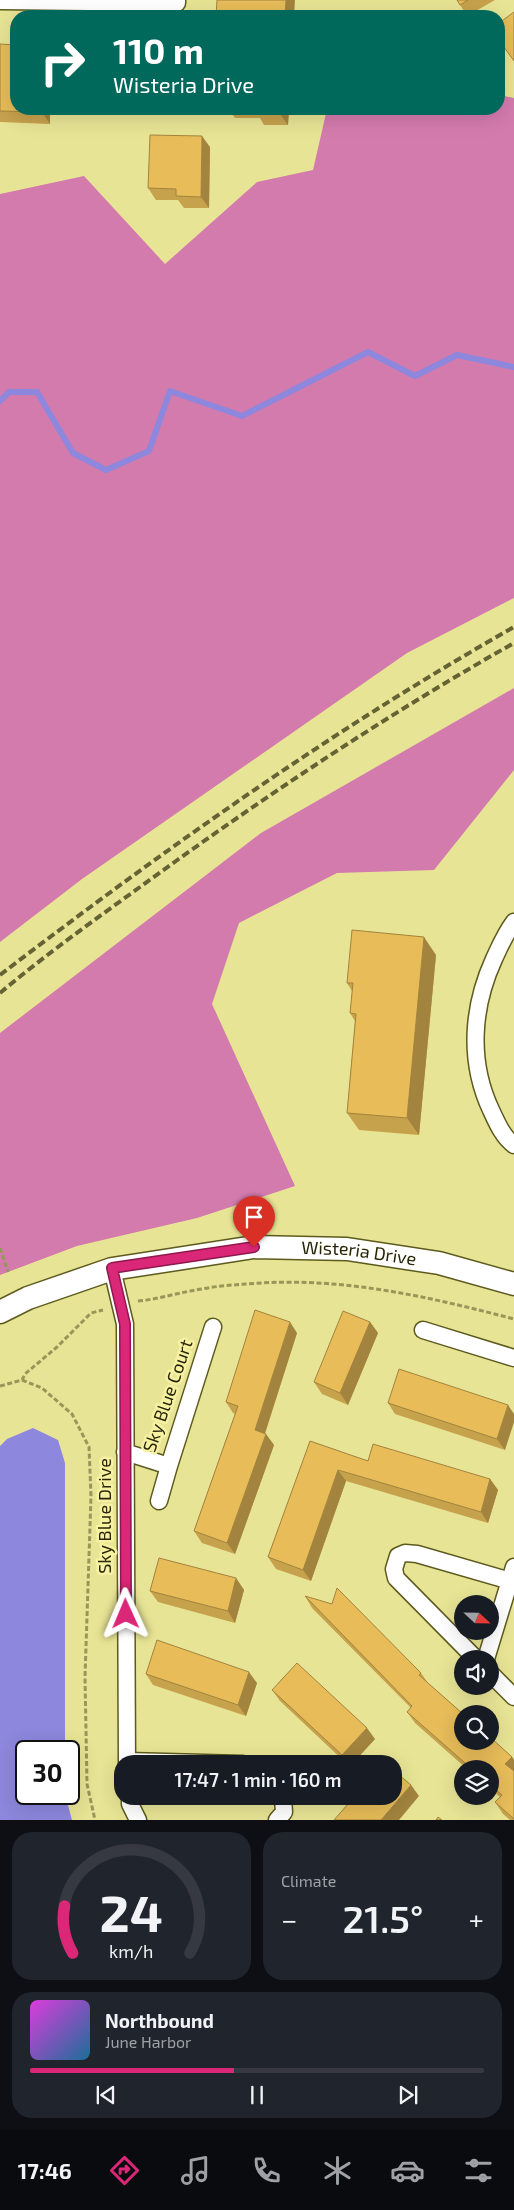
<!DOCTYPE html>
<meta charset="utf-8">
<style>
:root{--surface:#171b24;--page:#20242c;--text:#f1f3f6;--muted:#9ea1a6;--line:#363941;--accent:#db2777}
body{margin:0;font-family:"Exo 2",sans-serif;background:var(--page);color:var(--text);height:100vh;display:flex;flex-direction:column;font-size:19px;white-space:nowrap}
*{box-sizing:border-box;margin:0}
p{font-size:16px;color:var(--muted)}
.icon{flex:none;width:28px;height:28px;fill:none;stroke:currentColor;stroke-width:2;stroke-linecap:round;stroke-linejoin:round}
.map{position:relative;height:1820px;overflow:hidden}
.side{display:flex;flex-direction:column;gap:12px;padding:12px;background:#0d0f14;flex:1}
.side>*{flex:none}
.banner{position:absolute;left:10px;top:10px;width:495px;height:105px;border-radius:20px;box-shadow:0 5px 20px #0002;background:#00695c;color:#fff;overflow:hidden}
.needle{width:32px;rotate:112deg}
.tools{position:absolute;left:454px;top:1595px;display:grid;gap:10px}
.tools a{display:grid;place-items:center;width:45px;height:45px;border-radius:50%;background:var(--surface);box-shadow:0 5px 20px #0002;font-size:25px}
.speed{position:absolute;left:15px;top:1740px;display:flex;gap:10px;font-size:25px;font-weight:700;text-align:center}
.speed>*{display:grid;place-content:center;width:65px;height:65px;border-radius:50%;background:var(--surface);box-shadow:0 5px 20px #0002;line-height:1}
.speed .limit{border:2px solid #111;border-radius:8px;background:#fff;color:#111}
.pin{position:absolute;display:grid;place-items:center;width:42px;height:42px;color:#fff;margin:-51px -21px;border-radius:50% 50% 50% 0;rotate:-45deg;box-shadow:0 0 5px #0007}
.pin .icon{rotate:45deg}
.me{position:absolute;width:55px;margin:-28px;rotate:359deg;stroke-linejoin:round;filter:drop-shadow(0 0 4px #0008)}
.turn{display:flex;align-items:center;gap:18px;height:105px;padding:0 20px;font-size:22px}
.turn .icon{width:65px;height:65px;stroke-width:2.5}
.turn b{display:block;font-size:35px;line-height:42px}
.big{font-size:38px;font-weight:600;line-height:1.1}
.side .widget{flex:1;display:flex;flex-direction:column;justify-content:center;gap:8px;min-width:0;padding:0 18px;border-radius:20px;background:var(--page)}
.side .dial{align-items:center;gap:0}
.dial svg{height:130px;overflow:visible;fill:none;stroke:var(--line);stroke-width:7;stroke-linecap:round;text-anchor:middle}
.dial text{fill:var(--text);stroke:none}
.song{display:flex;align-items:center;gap:15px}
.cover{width:60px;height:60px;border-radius:8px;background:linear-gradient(135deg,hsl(300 70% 55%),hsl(200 70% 35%))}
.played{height:5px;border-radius:2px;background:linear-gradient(90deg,var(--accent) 45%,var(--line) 45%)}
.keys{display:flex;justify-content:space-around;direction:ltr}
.heat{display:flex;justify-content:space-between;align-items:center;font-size:28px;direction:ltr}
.side .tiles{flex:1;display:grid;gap:12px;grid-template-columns:1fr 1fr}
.widget:last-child{grid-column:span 2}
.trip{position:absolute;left:114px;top:1755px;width:288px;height:50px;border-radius:20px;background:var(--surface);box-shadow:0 5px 20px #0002;font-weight:600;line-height:50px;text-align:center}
.dock{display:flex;height:80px;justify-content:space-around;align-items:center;background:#090b0e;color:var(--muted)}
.dock .icon{width:35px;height:35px}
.dock .on{color:var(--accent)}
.dock b{font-size:22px;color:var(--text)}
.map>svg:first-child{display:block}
.forest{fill:#d47bae}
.water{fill:#8d87dd}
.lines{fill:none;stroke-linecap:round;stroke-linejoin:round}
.stream{stroke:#8d87dd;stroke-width:6}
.street-casing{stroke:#5d5a1e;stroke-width:19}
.secondary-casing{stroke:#5d5a1e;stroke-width:25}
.path{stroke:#99965a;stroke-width:3;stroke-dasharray:5 2.5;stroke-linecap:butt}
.street{stroke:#fff;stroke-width:16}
.secondary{stroke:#fff;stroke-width:22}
.rail{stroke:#656333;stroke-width:4;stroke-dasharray:8 4;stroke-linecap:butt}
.wall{fill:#c7a24d}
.shaded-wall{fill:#a2843e}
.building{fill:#e7bc59;stroke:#a2843e}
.route-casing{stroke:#8e194d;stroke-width:12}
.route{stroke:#db2777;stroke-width:9}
.labels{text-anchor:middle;stroke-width:5;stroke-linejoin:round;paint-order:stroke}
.street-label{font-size:18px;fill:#282605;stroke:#f6f2a2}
</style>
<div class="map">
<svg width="514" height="1820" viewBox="0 0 514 1820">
<rect width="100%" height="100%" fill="#e8e495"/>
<!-- forest -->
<path class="forest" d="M499,95L514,98V598L407,653L82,879L0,942V194L84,176L165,264L257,182L313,170L327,109H499Z
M514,688V770L434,870L337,873L239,923L212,1004L295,1186L197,1218L77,1246L0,1275V1033L261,833Z"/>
<!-- water -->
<path class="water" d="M33,1428L58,1440L65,1463V1751H26V1794H65L72,1820H0V1446L7,1439Z"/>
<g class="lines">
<!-- stream -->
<path class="stream" d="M0,401L9,392H37L73,453L106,470L149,451L170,391L242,416L368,352L415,376L457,355L514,367"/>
<!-- street casing -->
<g class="street-casing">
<path id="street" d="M0,1L177,3V0
M514,922C505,934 500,946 494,959C472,1007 468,1061 491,1110C497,1123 503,1137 514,1145
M112,1269L125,1324L127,1764
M423,1330L514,1358
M125,1452L169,1466L213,1327
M159,1501L169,1466
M476,1659L396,1578L394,1569L398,1556L405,1553L417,1554L514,1582
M486,1659L514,1567
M490,1673L514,1697
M127,1761L243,1764
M130,1796V1804L138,1820
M277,1820L284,1812L283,1799L280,1796"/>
</g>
<!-- secondary casing -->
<g class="secondary-casing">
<g id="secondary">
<path id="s1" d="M0,1312L28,1298L112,1269L254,1247L347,1249L439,1263L514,1284"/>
</g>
</g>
<!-- path -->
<path class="path" d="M0,1248L8,1272
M138,1301C160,1299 180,1292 202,1289C217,1286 232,1285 247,1284C339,1276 426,1296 514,1319
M22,1380L42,1388L72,1414L89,1447L91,1496L85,1677L87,1784L95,1820
M0,1386L22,1380L25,1374L57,1347L91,1313L103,1310"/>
<!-- street -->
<use href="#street" class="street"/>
<!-- secondary -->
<use href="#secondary" class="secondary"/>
<!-- rail -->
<path class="rail" d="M0,975C165,849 334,729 514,627
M0,993C56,946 117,904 176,861C285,783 397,709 514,643"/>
</g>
<!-- wall -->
<path class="wall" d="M457,0H495L467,16Z
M0,44L50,109V124L0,122Z
M89,109H146V113L91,112Z
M228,109H289L288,125H264L260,118H235Z
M210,147L209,208H184L178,200H156L148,188Z
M436,955L419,1135L359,1130L347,1113L355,1021L350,1013L352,991L347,983Z
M370,1322L378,1333L348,1405L322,1394L314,1382Z
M297,1333L265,1434L274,1445L235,1554L202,1543L194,1531L235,1414L233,1413L226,1402Z
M388,1403L508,1405L505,1450L395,1414Z
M310,1441L368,1461L490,1479L498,1490L488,1523L346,1481L311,1581L276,1569L268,1557Z
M236,1578L244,1590L235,1623L158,1602L150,1591Z
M305,1596L421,1673L428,1683L512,1757L514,1760V1820H510L503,1814L495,1802L500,1797L490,1789V1769H467L415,1723L407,1712L411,1708L312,1608Z
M146,1674L257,1683L246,1716L153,1685Z
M272,1690L375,1739L352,1764H347L280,1701Z"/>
<!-- shaded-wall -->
<path class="shaded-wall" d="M286,0H295L294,16H285Z
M42,109H50V124L42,112Z
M280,109H289L288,125L280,114Z
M202,136L210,147L209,208L201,197Z
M424,937L436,955L419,1135L407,1118Z
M290,1322L297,1333L262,1442L255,1430Z
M370,1322L378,1333L348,1405L340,1393Z
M508,1405L514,1414V1422L505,1450L497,1439Z
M266,1434L274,1445L235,1554L227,1543Z
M338,1470L346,1481L311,1581L303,1570Z
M490,1479L498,1490L488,1523L481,1512Z
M236,1578L244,1590L235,1623L228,1611Z
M249,1672L257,1683L246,1716L238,1705Z
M367,1728L375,1739L352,1764H348L342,1755Z
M512,1757L514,1760V1774L505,1764Z
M411,1785L419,1796L399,1820H381Z"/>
<!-- building -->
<path class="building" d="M217,0H286L285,16H216Z
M457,0H468L460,5Z
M514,12V61L499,40V23Z
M0,44L16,45V109H42V112L0,111Z
M257,109H280V114L257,113Z
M150,135L202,136L201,197L176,196V189L148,188Z
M352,930L424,937L407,1118L347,1113L356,1014L350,1013L353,983H347Z
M255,1310L290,1322L255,1430L266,1434L227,1543L194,1531L238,1406L226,1402Z
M343,1311L370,1322L340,1393L314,1382Z
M399,1369L508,1405L497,1439L388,1403Z
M310,1441L368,1461L373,1444L490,1479L481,1512L338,1470L303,1570L268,1557Z
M159,1558L236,1578L228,1611L150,1591Z
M337,1588L421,1673L419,1675L463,1714L462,1741H490V1737L512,1757L505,1764L514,1771V1819L495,1802L502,1795L490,1785V1769H472L407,1712L412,1706L305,1596L332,1604Z
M157,1640L249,1672L238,1705L146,1674Z
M297,1663L367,1728L342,1755L272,1690Z
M392,1769L411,1785L381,1820H334L355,1796H392Z
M438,1817L442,1820H436Z"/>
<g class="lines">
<!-- route casing -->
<g class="route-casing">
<path id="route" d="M126,1614L125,1324L112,1268L254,1247"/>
</g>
<!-- route -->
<use href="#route" class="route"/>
</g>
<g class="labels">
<!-- street labels -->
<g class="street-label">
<text dy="6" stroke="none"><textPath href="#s1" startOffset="369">Wisteria Drive</textPath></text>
<text transform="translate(168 1396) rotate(-71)" y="6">Sky Blue Court</text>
<text transform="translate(105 1516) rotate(-90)" y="6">Sky Blue Drive</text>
</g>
</g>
</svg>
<div class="tools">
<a><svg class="needle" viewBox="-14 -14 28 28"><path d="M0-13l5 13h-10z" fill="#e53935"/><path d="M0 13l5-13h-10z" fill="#9ea1a6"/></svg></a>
<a><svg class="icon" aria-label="sound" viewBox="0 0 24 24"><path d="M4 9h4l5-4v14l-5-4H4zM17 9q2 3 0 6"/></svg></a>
<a><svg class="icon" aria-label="search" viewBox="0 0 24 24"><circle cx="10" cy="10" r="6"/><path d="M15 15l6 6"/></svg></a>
<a><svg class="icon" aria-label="layers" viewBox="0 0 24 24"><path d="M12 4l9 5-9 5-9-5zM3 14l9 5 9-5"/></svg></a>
</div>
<div class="speed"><div class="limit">30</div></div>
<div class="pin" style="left:254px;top:1247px;background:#d93025"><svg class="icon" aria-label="arrive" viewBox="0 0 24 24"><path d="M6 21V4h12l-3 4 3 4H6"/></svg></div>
<svg class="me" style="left:126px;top:1614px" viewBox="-20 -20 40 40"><path d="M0-17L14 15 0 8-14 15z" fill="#db2777" stroke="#fff" stroke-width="4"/></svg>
<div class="trip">17:47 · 1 min · 160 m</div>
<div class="banner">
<div class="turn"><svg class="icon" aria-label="right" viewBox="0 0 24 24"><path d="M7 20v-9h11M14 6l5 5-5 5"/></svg><div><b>110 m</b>Wisteria Drive</div></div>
</div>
</div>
<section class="side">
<div class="tiles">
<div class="widget dial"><svg viewBox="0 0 100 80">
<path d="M14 69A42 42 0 1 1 86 69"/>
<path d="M14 69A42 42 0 0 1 9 40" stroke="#db2777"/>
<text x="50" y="56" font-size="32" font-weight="700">24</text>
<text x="50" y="72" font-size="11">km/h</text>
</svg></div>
<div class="widget"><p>Climate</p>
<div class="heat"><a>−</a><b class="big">21.5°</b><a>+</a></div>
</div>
<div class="widget">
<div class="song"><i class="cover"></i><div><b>Northbound</b><p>June Harbor</p></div></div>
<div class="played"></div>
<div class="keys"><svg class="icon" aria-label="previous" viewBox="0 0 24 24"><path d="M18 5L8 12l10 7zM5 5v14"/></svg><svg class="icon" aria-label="pause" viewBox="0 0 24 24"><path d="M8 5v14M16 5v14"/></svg><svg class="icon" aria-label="next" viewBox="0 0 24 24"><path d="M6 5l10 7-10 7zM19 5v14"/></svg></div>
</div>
</div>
</section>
<nav class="dock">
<b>17:46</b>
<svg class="icon on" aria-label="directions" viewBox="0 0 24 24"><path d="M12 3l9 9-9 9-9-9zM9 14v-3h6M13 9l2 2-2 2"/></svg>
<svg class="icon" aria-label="music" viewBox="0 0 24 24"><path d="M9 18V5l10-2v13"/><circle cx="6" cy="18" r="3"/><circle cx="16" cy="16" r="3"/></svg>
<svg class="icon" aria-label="phone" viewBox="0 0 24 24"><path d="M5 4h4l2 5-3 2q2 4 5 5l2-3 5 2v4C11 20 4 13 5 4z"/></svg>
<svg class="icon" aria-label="climate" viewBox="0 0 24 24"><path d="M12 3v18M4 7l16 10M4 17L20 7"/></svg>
<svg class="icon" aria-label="car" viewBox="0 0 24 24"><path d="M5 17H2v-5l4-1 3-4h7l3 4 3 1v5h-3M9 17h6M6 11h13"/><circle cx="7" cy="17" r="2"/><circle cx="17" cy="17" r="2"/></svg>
<svg class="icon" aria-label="filters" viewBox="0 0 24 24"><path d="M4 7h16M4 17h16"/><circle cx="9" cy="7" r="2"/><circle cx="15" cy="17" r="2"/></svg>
</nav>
